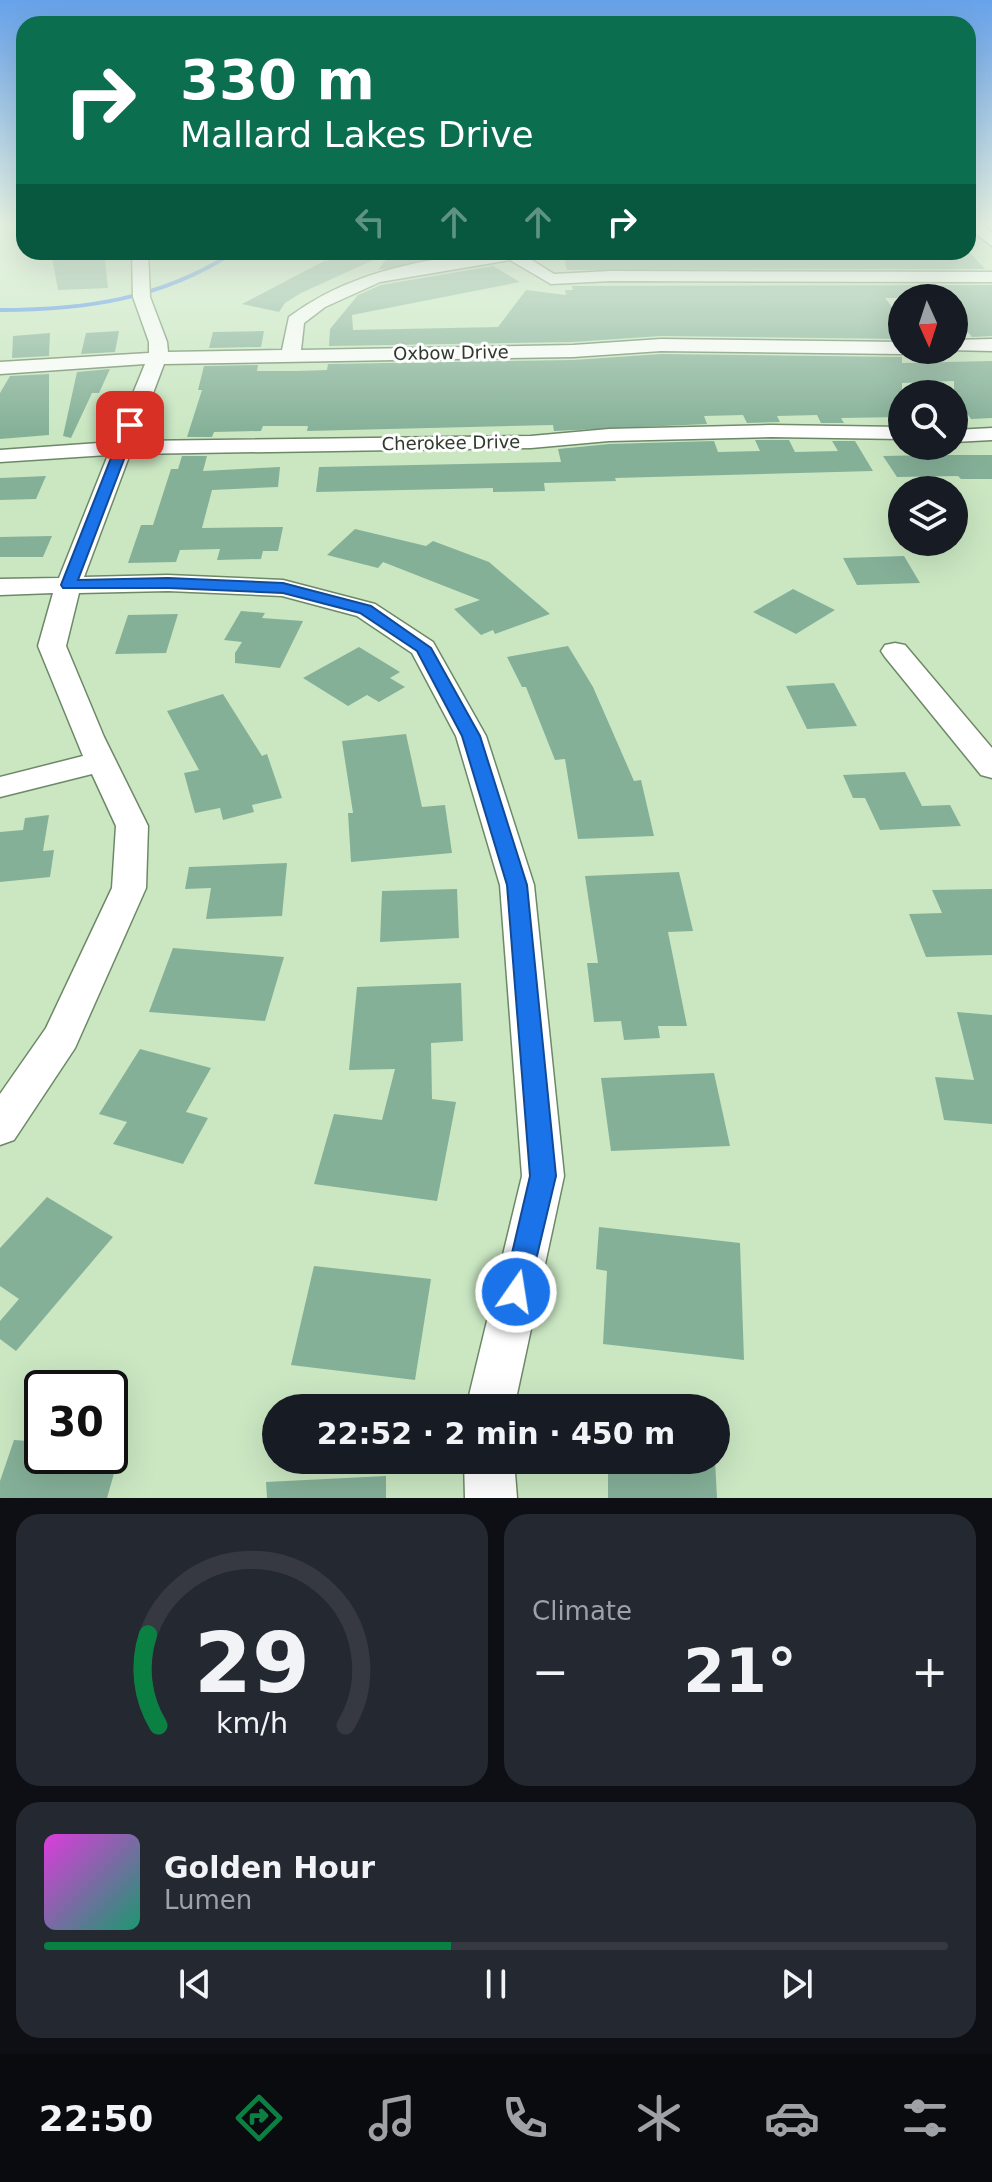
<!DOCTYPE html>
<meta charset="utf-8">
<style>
:root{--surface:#171b24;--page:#242831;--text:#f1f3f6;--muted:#9ea1a6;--line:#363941;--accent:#0b8043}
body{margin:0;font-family:"DejaVu Sans",sans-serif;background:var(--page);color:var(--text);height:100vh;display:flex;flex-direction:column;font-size:30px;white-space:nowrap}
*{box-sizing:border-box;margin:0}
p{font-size:26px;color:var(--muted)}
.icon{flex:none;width:44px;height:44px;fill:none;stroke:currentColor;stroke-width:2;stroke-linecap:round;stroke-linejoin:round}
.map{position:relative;height:1498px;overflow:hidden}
.details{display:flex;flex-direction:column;gap:16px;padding:16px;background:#0d0f14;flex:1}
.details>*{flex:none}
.banner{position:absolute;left:16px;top:16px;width:960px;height:244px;border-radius:24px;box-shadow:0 8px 32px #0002;background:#0b6e4f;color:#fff;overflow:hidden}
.needle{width:52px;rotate:177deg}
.controls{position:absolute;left:888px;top:284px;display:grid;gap:16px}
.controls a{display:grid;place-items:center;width:80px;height:80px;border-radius:50%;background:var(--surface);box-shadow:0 8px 32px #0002;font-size:40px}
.speed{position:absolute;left:24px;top:1370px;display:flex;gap:16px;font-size:40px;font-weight:700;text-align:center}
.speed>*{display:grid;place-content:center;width:104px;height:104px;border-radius:50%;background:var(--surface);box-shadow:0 8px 32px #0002;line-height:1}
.speed .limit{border:4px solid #111;border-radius:12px;background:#fff;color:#111}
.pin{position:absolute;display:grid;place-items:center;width:68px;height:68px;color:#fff;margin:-34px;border-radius:16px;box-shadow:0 4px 12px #0006}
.me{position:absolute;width:88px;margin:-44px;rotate:13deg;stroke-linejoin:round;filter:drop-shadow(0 0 6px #0008)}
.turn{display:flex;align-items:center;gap:28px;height:168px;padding:0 32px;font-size:36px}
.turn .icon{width:104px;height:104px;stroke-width:2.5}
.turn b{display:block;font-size:56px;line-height:68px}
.lanes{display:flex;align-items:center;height:76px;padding:0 32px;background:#0003;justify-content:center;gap:40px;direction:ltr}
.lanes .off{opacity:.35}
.big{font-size:60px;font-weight:700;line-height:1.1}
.details .card{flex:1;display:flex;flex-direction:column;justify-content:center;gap:12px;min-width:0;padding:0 28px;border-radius:24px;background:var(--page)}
.details .dial{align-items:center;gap:0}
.dial svg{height:208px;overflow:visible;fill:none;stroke:var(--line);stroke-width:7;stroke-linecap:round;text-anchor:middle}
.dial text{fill:var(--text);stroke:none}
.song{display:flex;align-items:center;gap:24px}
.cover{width:96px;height:96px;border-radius:12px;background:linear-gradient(135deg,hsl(300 70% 55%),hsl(160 70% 35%))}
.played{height:8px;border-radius:4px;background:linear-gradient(90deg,var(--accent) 45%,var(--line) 45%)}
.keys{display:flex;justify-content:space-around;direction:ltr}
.heat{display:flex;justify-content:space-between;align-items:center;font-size:44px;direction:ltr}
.details .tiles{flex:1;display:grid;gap:16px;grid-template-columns:1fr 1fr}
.card:last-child{grid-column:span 2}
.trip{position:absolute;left:262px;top:1394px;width:468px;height:80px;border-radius:40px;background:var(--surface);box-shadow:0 8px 32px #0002;font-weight:700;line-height:80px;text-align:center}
.tab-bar{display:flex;height:128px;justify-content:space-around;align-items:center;background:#090b0e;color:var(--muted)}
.tab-bar .icon{width:56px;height:56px}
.tab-bar .selected{color:var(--accent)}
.tab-bar b{font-size:36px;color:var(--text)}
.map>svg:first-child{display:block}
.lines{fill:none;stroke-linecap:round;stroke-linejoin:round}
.stream{stroke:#4686ec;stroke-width:4}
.building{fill:#85b098}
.minor-casing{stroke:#6d8867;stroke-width:3}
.minor{fill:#fff;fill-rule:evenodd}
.route{fill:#1a73e8;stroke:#114b97;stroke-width:2}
.labels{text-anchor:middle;stroke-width:6;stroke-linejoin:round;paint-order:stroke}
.far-street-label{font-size:18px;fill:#2f3a2c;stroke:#fefefe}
</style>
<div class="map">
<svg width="992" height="1498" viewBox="0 0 992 1498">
<rect width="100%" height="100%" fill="#cae7c2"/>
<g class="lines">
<!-- stream -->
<path class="stream" d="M0,310C85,310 162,299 234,252"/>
</g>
<!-- building -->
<path class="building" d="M51,252H104L108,288L58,290Z
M378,252L380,257L301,293L285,303L279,312L242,304L324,261Z
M392,252H470L378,270Z
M708,252L787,255L970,253L985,269L567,270L564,257Z
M493,266L520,282L352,315L353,330L498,327L526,290L566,295L565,290H573L572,286L992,285V336L972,337L954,316V298H885L902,319V339L661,336L573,342L329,346L330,329L358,295L381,285Z
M119,331L115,352L81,354L86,333Z
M264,331L261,347L209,348L213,332Z
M50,333L49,356L12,358L13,336Z
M661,354L902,357V363L992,361V418L971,419L966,412H954V381L902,383V417L841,418L844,423H821L817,415L777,416L780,422L747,423L743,415L704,416L707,424L554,431L553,425L307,431L308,426H263L261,431L214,432L212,437H187L202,390H198L204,366L258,365L257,371H296L327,370L328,364L573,360Z
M110,369L99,393H92L71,438L63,436L77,372Z
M49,374V435L0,439V393L10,376Z
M755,440H789L795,452L838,451L832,441H855L873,471L615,478L616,481L544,483L545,491L493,492V488L316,492L319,467L561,462L558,449L609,444L714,441L718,452L760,451Z
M933,455H992V479H961L958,476L897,477L883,456Z
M182,456H207L203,471L280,467L278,487L212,490L202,528L283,527L278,551H263L261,559L217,560L220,549L180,550L176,562L128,563L141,525H153L171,469H178Z
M46,476L36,499L0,500V478Z
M355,529L426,546L433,541L489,562L550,614L495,634L493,630L481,635L454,609L480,600L383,562L378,568L327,555Z
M52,536L43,557H0V537Z
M904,556L920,583L857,585L843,558Z
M793,589L835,610L796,634L753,612Z
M241,611L265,613L262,618L303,621L280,668L235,663V653L242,642L224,640Z
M178,614L166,653L115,654L128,615Z
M568,646L593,687L634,781L641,780L654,836L578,839L565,759L555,760L526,687H522L507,657Z
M359,647L400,672L390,678L405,687L379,702L367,695L348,706L303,678Z
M834,683L857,726L807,729L786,686Z
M223,694L262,756L267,754L282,798L252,805L254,812L223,820L220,808L195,813L184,773L199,770L167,711Z
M406,734L422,807L445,805L452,853L351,862L348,813H353L342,741Z
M905,772L922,806L950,805L961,826L880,830L865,798H853L843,775Z
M49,815L43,851L54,850L50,877L0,882V832L23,830L25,818Z
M287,863L282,916L206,919L211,888L185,889L189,867Z
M679,872L693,931L668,932L687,1026H658L660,1038L624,1040L621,1021L594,1022L587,963H598L585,876Z
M457,889L459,938L380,942L382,891Z
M992,889V955L926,957L909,914L942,913L932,890Z
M173,948L284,957L265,1021L149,1012Z
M461,983L463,1041L431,1043L432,1099L456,1102L437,1201L314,1184L334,1114L382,1120L395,1069L349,1070L357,987Z
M957,1012L992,1015V1124L944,1120L935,1077L974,1080Z
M140,1049L211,1068L186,1112L208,1118L183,1164L113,1144L127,1122L99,1114Z
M714,1073L730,1146L611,1151L601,1078Z
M47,1197L113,1237L16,1351L0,1339V1321L19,1299L0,1286V1248Z
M599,1227L740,1243L744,1360L603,1344L607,1271L596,1269Z
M314,1266L431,1279L415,1380L291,1365Z
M14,1440L42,1442V1456H119L107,1498H0V1481Z
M608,1460H715L717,1498H608Z
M386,1476V1498H267L266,1482Z"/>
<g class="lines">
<!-- minor casing -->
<g class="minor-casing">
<path id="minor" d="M968,223H980L992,233V246L968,228Z
M132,252H148L150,297L167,342L168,352L282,350L289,317C357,266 451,252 535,252L527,257L554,274L610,271L992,272V282L610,281L551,284L510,260L380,282L325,307L304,323L301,350L573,345L661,339L902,342V350H910L902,354L661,351L573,357L164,364L135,441L531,436L609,429L771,425L902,427V439L771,437L609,441L531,448L130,454L84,577L168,575L283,580L375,604L433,642L486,736L534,885L564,1176L514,1408H466L522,1176L500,885L456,736L412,653L357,616L282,596L168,591L79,593L66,646L104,737L148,826L146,888L75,1048L14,1140L0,1145V1094L46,1028L112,888L116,826L92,774L0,797V777L83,756L38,646L53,593L0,595V579L59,578L108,455L0,462V450L113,442L145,364L0,374V362L149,353V342L133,297Z
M992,339V351L948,350H954V340Z
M992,428V440L954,442V430Z
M895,643L905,645L992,748V778L981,775L885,657L881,651L885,645Z
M464,1460H514L517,1498H465Z"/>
</g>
<!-- minor -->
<use href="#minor" class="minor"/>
</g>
<!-- sky -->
<linearGradient id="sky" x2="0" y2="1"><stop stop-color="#67a2ea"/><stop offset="0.52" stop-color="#e7f4e4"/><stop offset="1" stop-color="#e7f4e4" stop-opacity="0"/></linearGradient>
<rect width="992" height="433" fill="url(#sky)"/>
<!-- route -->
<path class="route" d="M130,422L137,425L78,580L168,578L283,583L371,606L431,648L480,736L527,885L556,1176L526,1302L516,1305L507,1302L503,1292L530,1176L507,885L462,736L417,651L360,613L283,593L168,588H63L61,585L124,425Z"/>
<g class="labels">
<!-- far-street labels -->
<g class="far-street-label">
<text transform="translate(451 353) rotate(-1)" y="6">Oxbow Drive</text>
<text transform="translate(451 443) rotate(-1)" y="6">Cherokee Drive</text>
</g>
</g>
</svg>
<div class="controls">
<a><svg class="needle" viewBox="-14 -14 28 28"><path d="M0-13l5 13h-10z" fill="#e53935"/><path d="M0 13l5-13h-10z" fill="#9ea1a6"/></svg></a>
<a><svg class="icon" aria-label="search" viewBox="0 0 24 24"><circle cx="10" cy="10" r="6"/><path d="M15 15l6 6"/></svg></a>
<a><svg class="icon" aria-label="layers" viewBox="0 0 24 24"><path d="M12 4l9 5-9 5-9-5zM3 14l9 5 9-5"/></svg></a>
</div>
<div class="speed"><div class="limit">30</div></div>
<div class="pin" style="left:130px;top:425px;background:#d93025"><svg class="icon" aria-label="arrive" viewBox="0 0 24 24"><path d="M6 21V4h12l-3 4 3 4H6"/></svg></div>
<svg class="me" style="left:516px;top:1292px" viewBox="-20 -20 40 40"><circle r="17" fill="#1a73e8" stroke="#fff" stroke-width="3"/><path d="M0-11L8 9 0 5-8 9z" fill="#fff"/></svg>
<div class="trip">22:52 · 2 min · 450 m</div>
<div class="banner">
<div class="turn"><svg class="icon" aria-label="right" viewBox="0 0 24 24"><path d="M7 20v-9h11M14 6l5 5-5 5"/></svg><div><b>330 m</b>Mallard Lakes Drive</div></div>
<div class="lanes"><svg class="icon off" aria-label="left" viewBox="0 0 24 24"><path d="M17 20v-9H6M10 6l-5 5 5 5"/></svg><svg class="icon off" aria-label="ahead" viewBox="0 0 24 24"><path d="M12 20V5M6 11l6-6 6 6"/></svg><svg class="icon off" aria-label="ahead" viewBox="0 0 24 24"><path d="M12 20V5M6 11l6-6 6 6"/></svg><svg class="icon" aria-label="right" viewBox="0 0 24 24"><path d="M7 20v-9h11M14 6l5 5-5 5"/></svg></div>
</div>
</div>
<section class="details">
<div class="tiles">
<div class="card dial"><svg viewBox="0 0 100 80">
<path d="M14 69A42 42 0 1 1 86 69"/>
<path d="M14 69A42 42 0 0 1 10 34" stroke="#0b8043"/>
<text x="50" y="56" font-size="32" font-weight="700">29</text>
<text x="50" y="72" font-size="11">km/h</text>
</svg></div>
<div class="card"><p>Climate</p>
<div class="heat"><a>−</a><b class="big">21°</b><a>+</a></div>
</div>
<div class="card">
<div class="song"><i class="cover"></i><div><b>Golden Hour</b><p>Lumen</p></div></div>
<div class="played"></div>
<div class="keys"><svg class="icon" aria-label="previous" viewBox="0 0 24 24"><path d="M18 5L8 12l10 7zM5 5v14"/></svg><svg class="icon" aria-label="pause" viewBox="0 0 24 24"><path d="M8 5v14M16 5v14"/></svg><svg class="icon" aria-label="next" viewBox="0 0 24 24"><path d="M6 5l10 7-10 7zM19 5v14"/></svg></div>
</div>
</div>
</section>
<nav class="tab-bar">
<b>22:50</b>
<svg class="icon selected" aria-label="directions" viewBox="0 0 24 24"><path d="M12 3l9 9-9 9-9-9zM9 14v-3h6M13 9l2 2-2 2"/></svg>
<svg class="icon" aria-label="music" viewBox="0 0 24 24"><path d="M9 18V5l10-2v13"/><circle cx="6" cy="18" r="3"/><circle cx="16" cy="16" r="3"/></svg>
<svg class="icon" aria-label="phone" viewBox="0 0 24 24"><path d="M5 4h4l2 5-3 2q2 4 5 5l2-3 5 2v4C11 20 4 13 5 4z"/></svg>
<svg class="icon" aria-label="climate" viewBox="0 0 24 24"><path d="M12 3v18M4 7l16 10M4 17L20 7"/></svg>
<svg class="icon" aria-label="car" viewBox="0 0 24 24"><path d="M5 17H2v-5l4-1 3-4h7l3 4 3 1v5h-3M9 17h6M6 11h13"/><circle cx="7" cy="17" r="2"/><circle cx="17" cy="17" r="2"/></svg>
<svg class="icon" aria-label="filters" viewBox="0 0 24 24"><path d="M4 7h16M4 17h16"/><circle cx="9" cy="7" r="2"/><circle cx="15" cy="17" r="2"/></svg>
</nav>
